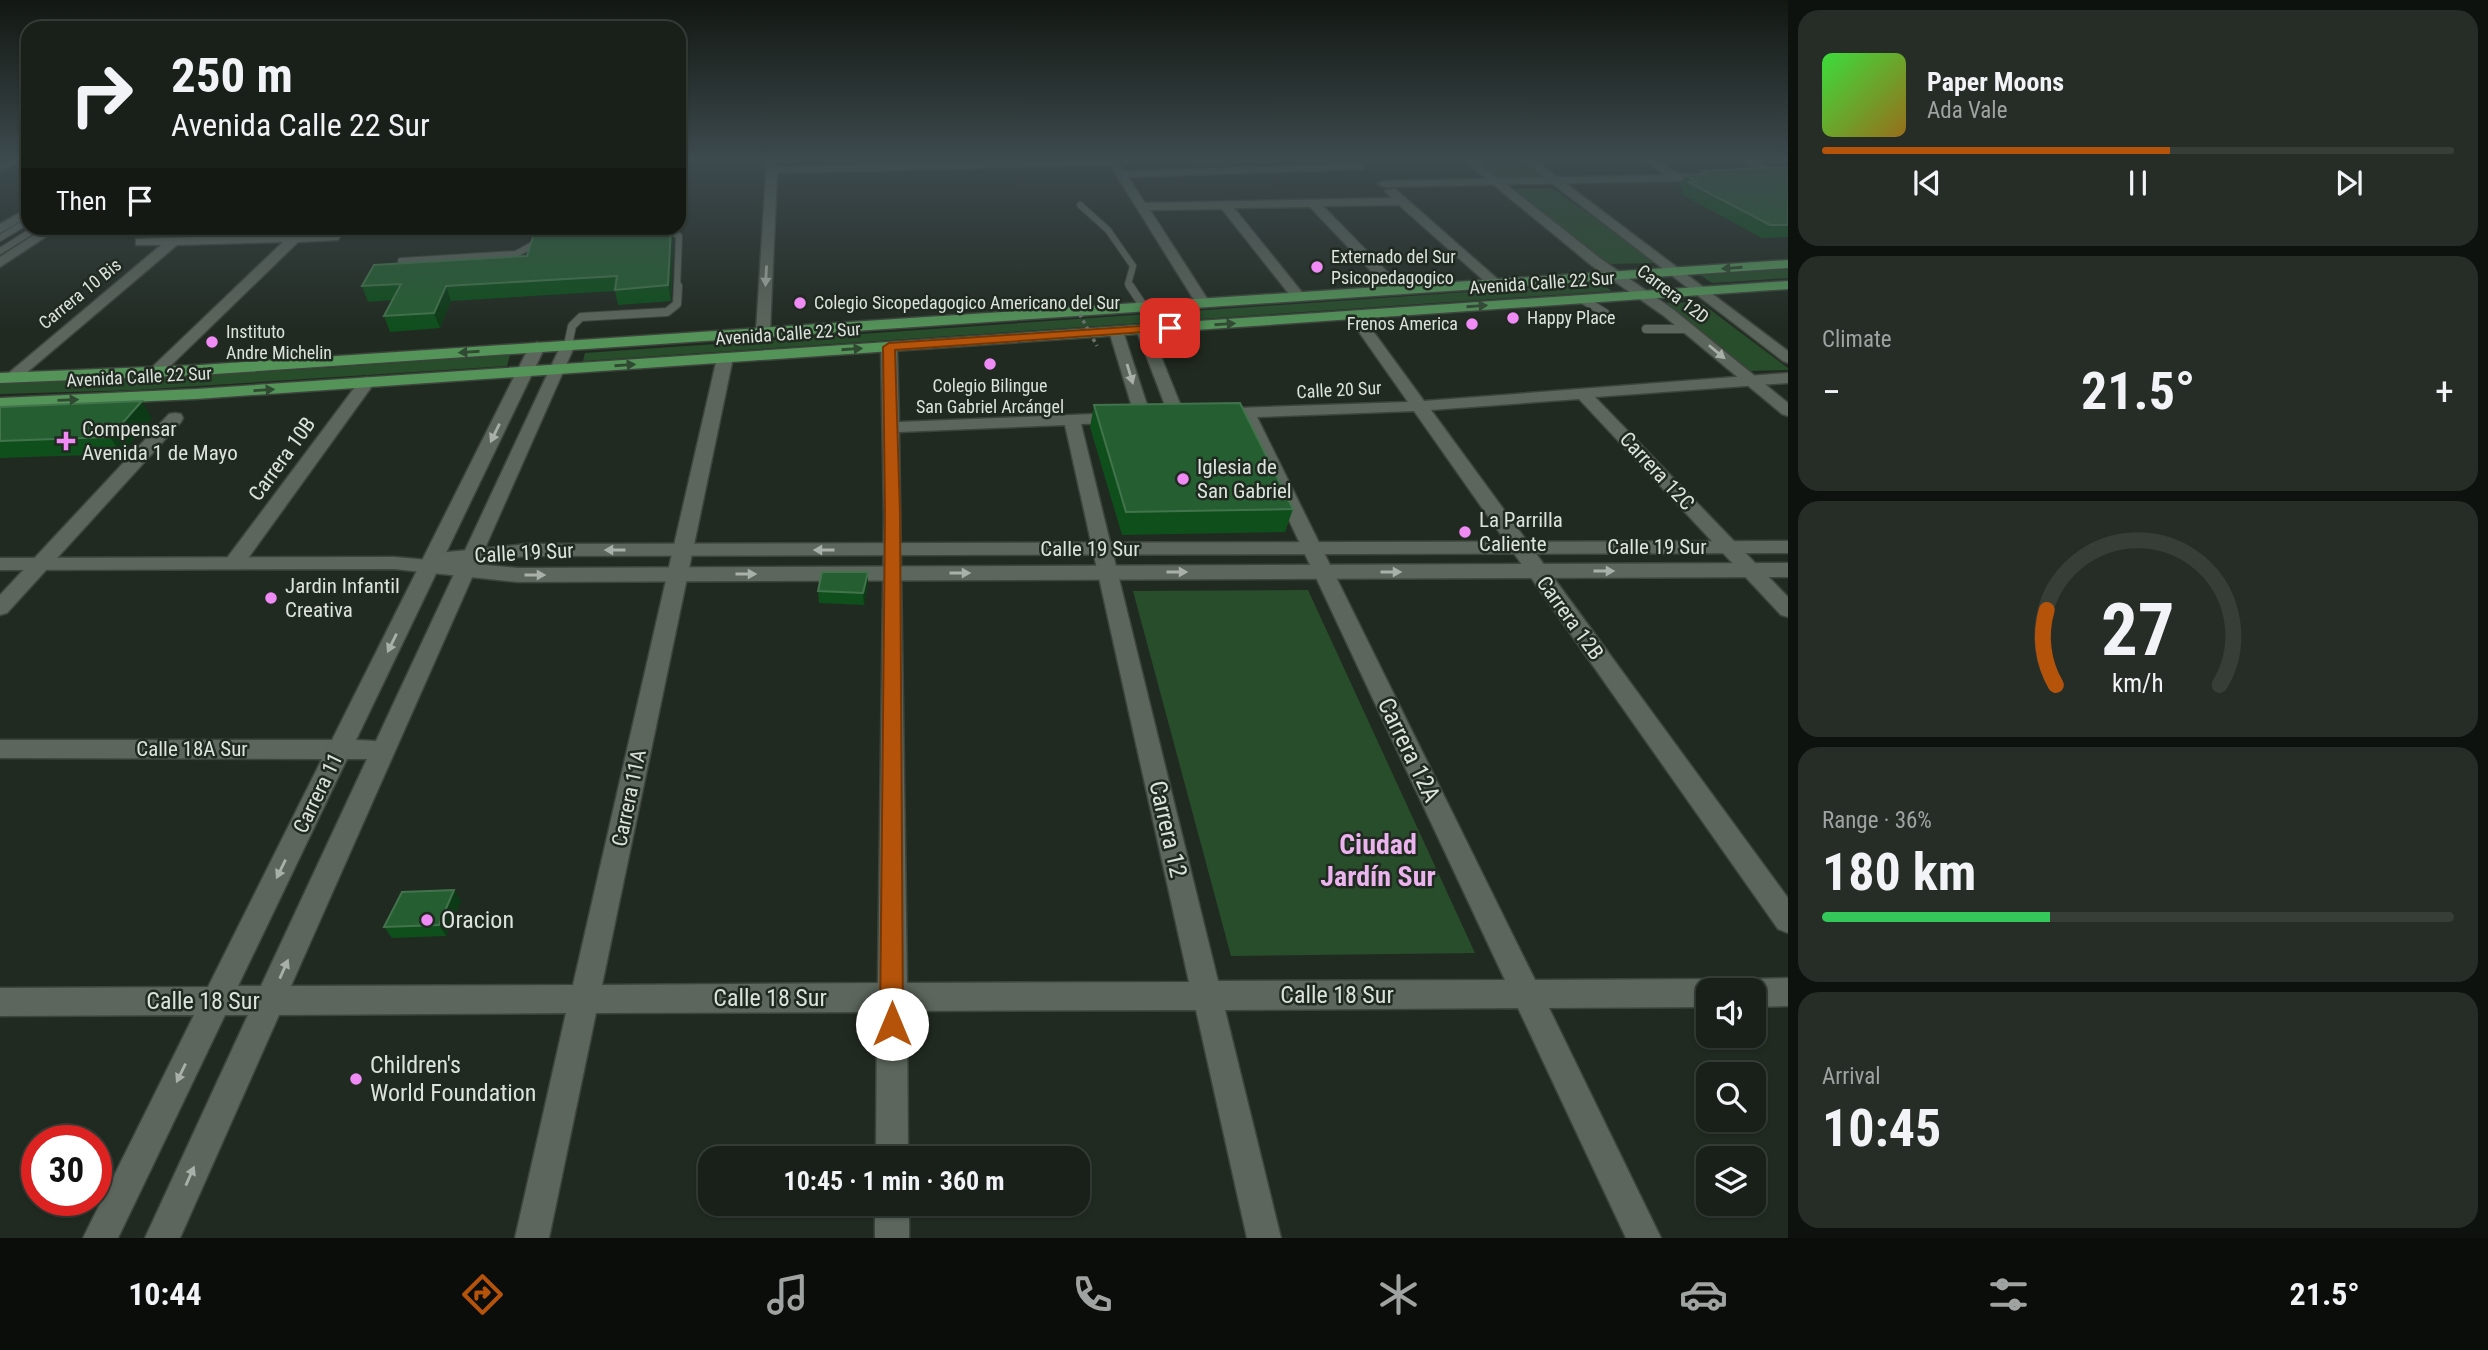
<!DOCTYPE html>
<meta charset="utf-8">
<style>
:root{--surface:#192019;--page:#262d26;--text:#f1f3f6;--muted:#9fa3a2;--line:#373e38;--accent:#b45309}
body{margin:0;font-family:"Roboto Condensed",sans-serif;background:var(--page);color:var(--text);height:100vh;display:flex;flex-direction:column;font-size:26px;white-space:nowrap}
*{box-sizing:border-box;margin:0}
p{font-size:23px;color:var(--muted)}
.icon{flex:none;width:38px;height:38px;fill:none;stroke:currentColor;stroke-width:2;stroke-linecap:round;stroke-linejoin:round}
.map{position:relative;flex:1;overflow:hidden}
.details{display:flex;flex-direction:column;gap:10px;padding:10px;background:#0e120e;width:700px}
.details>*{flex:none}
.guide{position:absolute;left:21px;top:21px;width:665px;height:214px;border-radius:21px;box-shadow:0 2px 5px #0004,0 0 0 2px var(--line);background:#192019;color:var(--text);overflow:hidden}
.fabs{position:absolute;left:1696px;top:978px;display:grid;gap:14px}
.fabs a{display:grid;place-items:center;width:70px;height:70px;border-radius:14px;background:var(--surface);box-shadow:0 2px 5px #0004,0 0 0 2px var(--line);font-size:35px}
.speed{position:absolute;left:21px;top:1125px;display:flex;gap:14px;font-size:35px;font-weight:700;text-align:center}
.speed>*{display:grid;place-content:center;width:91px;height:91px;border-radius:50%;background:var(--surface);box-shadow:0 2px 5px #0004,0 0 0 2px var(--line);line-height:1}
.speed .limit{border:10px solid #d22;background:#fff;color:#111}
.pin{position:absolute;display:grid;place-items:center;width:60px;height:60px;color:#fff;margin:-30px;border-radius:14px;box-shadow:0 4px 10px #0006}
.me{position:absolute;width:77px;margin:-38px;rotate:0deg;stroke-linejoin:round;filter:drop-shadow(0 0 5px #0008)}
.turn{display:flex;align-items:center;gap:24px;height:147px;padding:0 35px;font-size:32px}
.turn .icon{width:91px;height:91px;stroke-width:2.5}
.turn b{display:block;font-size:49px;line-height:60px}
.then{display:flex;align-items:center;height:66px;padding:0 35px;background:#0003;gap:14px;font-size:26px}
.big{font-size:52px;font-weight:700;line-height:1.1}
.details .widget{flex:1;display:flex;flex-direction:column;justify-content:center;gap:10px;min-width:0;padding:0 24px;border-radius:21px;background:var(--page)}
.details .dial{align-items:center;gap:0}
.dial svg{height:182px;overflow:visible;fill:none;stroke:var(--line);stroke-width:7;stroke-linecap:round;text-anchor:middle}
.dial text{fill:var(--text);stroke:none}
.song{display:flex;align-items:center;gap:21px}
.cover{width:84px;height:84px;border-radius:10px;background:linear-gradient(135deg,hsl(120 70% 55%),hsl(40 70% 35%))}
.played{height:7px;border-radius:4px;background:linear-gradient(90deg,var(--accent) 55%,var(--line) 55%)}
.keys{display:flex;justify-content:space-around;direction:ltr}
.heat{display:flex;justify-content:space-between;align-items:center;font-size:38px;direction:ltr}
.charge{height:10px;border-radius:5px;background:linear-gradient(90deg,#34c759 36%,var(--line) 0)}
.trip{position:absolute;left:698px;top:1146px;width:392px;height:70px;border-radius:21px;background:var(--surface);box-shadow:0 2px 5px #0004,0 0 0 2px var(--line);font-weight:700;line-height:70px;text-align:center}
.menu{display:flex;height:112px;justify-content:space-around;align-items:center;background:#0a0d0a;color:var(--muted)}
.menu .icon{width:49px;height:49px}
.menu .on{color:var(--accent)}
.menu b{font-size:32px;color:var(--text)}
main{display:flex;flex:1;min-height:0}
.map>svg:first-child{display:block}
.green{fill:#284d2b}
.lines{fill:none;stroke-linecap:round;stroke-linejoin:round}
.lane-far1-casing{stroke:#3d443d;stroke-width:8}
.lane-casing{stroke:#3d443d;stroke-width:10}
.street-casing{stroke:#3d443d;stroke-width:3}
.secondary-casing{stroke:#3d443d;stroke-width:3}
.primary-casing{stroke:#3d443d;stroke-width:3}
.lane-far1{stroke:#5c665c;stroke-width:6}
.lane{stroke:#5c665c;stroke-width:8}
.street{fill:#5c665c;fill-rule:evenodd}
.secondary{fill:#5c665c;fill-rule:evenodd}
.primary{fill:#549459;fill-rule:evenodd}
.path-bridge{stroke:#6b726b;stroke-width:3.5;stroke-dasharray:3.5 3.5;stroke-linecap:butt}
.wall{fill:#0f4f1c}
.shaded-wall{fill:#0d3a16}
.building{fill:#255f31;stroke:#42734c;stroke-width:2}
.oneway{fill:#304a32}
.oneway2{fill:#a9b0a9}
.route{fill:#b45309;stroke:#753606;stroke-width:2}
.poi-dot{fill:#f08bf6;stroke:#212a21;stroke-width:2.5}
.labels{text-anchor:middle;stroke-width:5;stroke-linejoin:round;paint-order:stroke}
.far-poi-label{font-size:18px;fill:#dce2dc;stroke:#212a21;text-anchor:start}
.far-street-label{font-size:18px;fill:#dce2dc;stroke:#212a21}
.poi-label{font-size:21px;fill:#dce2dc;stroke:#212a21;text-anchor:start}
.street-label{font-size:21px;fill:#dce2dc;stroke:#212a21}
.near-street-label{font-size:24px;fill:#dce2dc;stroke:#212a21}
.near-poi-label{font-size:24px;fill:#dce2dc;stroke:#212a21;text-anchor:start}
.near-neighbourhood-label{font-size:28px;font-weight:bold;fill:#ecb4ef;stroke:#212a21}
</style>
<main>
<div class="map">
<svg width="1788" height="1238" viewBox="0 0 1788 1238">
<rect width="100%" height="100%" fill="#212a21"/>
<!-- green -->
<path class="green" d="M1471,158H1521L1551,179H1498Z
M1552,188L1659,263L1607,264L1506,189Z
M1788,269V278L1712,283L1700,275Z
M1600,283L1612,291L583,361L585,353Z
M1700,302L1788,368V370L1747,371L1660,303Z
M510,355L507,366L136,390L0,394V384L294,370Z
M1308,590L1475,953L1231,956L1133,591Z"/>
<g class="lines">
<!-- lane-far1 casing -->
<g class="lane-far1-casing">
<path id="lane-far1" d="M1080,205L1108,230L1133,266L1128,284L1131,288
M665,228L679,236L677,288
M0,238L28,221
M0,251L37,228
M401,261L516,254L540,241"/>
</g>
<!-- lane casing -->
<g class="lane-casing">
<path id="lane" d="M1130,286L1144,307
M1582,299L1605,313
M1646,329H1689
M568,345L572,326L581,317L667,312L677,304L678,286"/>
</g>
<!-- street casing -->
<g class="street-casing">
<path id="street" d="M10,158H24L0,172V164Z
M767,158H777V167L1113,159L1117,160L1123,171L1360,164L1364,165V169L1128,177L1145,203L1392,198L1385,191L1395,189L1502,283L1495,287L1490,286L1399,205L1323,206L1402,287V293H1392L1310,207L1234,208L1305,296L1298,300L1293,299L1222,209L1150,210L1210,303L1203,307L1196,303L1110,165L777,173L770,332L763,336L756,332Z
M1640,158C1660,158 1667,171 1683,174C1695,176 1708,170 1718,177L1712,180L1680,181L1384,187L1378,184L1384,181L1666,175Z
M1737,158H1751L1779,175L1769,177Z
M334,233L340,237L338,240L298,242L161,375H149L147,372L283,242L177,245L18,380L12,382L4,377L161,245H136V239Z
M1354,311L1359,312L1424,401L1788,373V383L1595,397L1788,597V617L1781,615L1579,399L1431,410L1788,898V933L1778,929L1414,411L1257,417L1535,980L1708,979L1718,983L1722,990H1708V1007L1549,1008L1661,1238H1626L1518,1008L1225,1010L1281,1238H1247L1196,1010L907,1011L908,1158H876L877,1012L596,1013L549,1238H515L566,1013L279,1015L180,1238H145L248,1015H225L118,1238H83L194,1015L0,1016V988L208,987L322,759L0,758V740H332L529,347L537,342L545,347L356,740L376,741L561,345L568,341L575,345L291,986L573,985L717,358L725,353L733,358L602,985L878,983L884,514L881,347L889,342L897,347L899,422L1119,413L1127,418L1119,423L1081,424L1218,981L1505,980L1241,418L1230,416L1228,413L1236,408L1408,402L1347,315ZM1065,425L1189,982L907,983L899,432ZM347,759H367L261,986H238Z
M1143,325L1150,329L1185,416L1183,420L1177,421L1169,416L1136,329Z
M1116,327L1123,331L1151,417L1149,421H1137L1135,417L1109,331Z
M367,377L375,382L241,568H227L224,563L227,558L361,379Z
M175,413L181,414L183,418L181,422L7,613L0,615V595L169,414Z
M1788,978V1006L1754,1007V990H1740L1744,983L1754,979Z
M875,1204H909V1238H875Z"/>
</g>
<!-- secondary casing -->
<g class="secondary-casing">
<path id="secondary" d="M1461,158H1473L1601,259L1674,310L1788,403V416L1782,414L1664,316L1591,265Z
M1519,158H1532L1788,351V363L1783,361Z
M28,208V217L0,233V224Z
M45,228H59L0,267V257Z
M1788,541V553L527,556L462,563L518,568L1788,563V577L518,582L394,569L0,570V558L394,557L440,561L438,558L441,553L448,552L527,544Z"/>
</g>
<!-- primary casing -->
<g class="primary-casing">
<path id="primary" d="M1788,260V268L200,375L0,383V373L200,365Z
M1788,281V289L196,399L0,408V398L196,389Z"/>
</g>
<!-- lane-far1 -->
<use href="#lane-far1" class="lane-far1"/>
<!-- lane -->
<use href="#lane" class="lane"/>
<!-- street -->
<use href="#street" class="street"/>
<!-- secondary -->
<use href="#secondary" class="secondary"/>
<!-- primary -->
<use href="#primary" class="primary"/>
<!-- path-bridge -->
<path class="path-bridge" d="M1073,302L1097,346"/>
</g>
<!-- wall -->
<path class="wall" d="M1788,167V237L1762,238L1681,194L1683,190L1679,188L1685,175H1700L1702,171Z
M573,228H671L673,239L671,301L618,305L615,291L451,301L440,328L390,332L384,316L392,300L368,302L362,286L527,256Z
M1094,405L1293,509L1285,532L1122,535L1090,427Z
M0,407L152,418L121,454L0,458Z
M868,572V583L864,605L819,603L818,591Z
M454,890L461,901L446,936L392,938L384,927Z"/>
<!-- shaded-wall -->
<path class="shaded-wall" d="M671,228L673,239L671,301L668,285Z
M446,286L451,301L440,328L434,313Z
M142,401L152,418L121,454L110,437Z
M868,572V583L864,605L863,593Z
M454,890L461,901L446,936L439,925Z"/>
<!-- building -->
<path class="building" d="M1788,167V225H1770L1688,182H1697L1685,175L1709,174L1702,171Z
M545,228H671L668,285L615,290L617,276L446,286L434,313L384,316L401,284L362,286L374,265L527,256L534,234Z
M142,401L110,437L0,441V407Z
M1240,403L1293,509L1126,512L1094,405Z
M822,572H868L863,593L818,591Z
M454,890L439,925L384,927L402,892Z"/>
<!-- one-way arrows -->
<defs><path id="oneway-solid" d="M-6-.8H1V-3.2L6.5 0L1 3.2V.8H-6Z" transform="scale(1.75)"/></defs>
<g class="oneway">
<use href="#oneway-solid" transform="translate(1732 268) rotate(176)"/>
<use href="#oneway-solid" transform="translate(1477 306) rotate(-4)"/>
<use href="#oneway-solid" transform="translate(1225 324) rotate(-4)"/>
<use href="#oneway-solid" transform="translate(852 349) rotate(-4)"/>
<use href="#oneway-solid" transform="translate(469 352) rotate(176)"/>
<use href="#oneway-solid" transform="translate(625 365) rotate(-4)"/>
<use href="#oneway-solid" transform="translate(264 390) rotate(-4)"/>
<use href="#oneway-solid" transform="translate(68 400) rotate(-2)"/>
</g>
<g class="oneway2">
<use href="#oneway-solid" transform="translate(766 276) rotate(93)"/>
<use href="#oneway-solid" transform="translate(1717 352) rotate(40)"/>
<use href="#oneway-solid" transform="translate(1130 374) rotate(73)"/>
<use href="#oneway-solid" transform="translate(495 433) rotate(116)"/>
<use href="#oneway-solid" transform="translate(615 550) rotate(180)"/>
<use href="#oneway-solid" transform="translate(824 550) rotate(180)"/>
<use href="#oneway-solid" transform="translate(1604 571)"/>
<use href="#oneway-solid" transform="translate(1177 572)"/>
<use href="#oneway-solid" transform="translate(1391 572)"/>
<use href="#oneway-solid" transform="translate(960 573)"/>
<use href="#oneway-solid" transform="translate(746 574)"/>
<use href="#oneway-solid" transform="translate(535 575)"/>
<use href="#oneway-solid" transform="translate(392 643) rotate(116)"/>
<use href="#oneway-solid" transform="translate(281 869) rotate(116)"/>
<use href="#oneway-solid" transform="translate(284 969) rotate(-66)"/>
<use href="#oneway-solid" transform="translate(181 1073) rotate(116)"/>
<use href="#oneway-solid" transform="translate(190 1176) rotate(-66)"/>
</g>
<!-- sky -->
<linearGradient id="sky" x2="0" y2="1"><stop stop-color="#121712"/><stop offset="0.48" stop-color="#3d4a4e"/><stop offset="1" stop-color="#3d4a4e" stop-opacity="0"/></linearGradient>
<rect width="1788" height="332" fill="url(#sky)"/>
<!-- route -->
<path class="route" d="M1170,324L1175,328L1173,330L895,350L900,514L903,1024L900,1032L892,1036L884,1032L880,1024L885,514L883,347L889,343Z"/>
<!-- markers -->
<g class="poi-dot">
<circle cx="1317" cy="267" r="7"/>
<circle cx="800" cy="303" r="7"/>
<circle cx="1513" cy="318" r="7"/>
<circle cx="1472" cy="324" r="7"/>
<circle cx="212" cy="342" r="7"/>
<circle cx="990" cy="364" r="7"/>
<path d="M62.5 430.5h7v7h7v7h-7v7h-7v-7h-7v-7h7z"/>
<circle cx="1183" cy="479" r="7"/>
<circle cx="1465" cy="532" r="7"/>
<circle cx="271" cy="598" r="7"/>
<circle cx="427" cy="920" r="7"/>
<circle cx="356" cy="1079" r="7"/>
</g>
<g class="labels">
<!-- far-poi labels -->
<g class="far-poi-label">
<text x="1331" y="263">Externado del Sur<tspan x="1331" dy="21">Psicopedagogico</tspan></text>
<text x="814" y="309">Colegio Sicopedagogico Americano del Sur</text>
<text x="1527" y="324">Happy Place</text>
<text x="1458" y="330" text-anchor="end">Frenos America</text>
<text x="226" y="338">Instituto<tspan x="226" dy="21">Andre Michelin</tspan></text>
<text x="990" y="392" text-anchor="middle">Colegio Bilingue<tspan x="990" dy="21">San Gabriel Arcángel</tspan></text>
</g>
<!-- far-street labels -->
<g class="far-street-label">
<text transform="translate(1542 283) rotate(-4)" y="6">Avenida Calle 22 Sur</text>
<text transform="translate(80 294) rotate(-39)" y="6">Carrera 10 Bis</text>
<text transform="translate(1673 294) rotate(37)" y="6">Carrera 12D</text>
<text transform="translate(788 334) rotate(-4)" y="6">Avenida Calle 22 Sur</text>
<text transform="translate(139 377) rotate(-3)" y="6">Avenida Calle 22 Sur</text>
<text transform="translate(1339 390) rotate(-3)" y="6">Calle 20 Sur</text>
</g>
<!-- poi labels -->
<g class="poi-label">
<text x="82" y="436">Compensar<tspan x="82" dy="24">Avenida 1 de Mayo</tspan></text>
<text x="1197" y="474">Iglesia de<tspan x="1197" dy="24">San Gabriel</tspan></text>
<text x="1479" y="527">La Parrilla<tspan x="1479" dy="24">Caliente</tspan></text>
<text x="285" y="593">Jardin Infantil<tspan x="285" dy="24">Creativa</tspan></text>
</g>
<!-- street labels -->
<g class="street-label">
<text transform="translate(282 459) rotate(-54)" y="7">Carrera 10B</text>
<text transform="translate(1657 471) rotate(47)" y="7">Carrera 12C</text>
<text x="1657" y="554">Calle 19 Sur</text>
<text x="1090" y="556">Calle 19 Sur</text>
<text transform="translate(524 553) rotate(-3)" y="7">Calle 19 Sur</text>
<text transform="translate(1570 618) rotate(54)" y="7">Carrera 12B</text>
<text x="192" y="756">Calle 18A Sur</text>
<text transform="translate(318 793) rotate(-64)" y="7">Carrera 11</text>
<text transform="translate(629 798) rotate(-78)" y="7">Carrera 11A</text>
</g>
<!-- near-street labels -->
<g class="near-street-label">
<text transform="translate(1409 750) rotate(64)" y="8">Carrera 12A</text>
<text transform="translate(1168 829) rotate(77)" y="8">Carrera 12</text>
<text x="1337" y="1003">Calle 18 Sur</text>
<text x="770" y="1006">Calle 18 Sur</text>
<text x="203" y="1009">Calle 18 Sur</text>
</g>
<!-- near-poi labels -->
<g class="near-poi-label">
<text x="441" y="928">Oracion</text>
<text x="370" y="1073">Children's<tspan x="370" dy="28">World Foundation</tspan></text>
</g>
<!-- near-neighbourhood labels -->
<g class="near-neighbourhood-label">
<text x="1378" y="854">Ciudad<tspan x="1378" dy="32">Jardín Sur</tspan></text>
</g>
</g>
</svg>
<div class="fabs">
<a><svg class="icon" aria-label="sound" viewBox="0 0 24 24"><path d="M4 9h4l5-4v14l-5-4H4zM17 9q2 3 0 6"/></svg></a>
<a><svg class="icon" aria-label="search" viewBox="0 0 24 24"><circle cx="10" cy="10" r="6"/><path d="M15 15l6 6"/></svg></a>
<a><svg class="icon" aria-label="layers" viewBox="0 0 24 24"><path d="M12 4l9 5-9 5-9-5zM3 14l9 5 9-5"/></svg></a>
</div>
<div class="speed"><div class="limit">30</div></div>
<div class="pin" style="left:1170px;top:328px;background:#d93025"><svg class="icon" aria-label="arrive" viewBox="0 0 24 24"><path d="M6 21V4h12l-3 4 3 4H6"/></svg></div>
<svg class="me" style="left:892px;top:1024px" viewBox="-20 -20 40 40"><circle r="19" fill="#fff"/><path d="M0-13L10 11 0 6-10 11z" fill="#b45309"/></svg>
<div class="trip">10:45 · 1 min · 360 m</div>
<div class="guide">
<div class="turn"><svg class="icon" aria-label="right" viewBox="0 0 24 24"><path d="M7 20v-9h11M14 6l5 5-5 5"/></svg><div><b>250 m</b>Avenida Calle 22 Sur</div></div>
<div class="then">Then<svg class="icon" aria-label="arrive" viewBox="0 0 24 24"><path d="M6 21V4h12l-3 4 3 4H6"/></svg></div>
</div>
</div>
<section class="details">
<div class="widget">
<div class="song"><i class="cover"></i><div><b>Paper Moons</b><p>Ada Vale</p></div></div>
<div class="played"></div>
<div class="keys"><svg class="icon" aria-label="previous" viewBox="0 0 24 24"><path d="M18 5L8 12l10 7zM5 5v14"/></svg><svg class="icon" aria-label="pause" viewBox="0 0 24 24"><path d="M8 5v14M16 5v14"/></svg><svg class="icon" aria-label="next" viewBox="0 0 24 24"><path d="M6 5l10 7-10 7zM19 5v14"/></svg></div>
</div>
<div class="widget"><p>Climate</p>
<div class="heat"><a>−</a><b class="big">21.5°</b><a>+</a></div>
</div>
<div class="widget dial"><svg viewBox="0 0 100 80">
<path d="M14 69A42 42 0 1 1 86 69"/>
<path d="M14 69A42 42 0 0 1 10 36" stroke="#b45309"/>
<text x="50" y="56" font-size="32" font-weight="700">27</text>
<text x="50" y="72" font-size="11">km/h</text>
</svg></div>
<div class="widget"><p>Range · 36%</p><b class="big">180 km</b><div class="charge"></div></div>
<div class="widget"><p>Arrival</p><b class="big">10:45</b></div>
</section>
</main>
<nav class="menu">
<b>10:44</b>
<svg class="icon on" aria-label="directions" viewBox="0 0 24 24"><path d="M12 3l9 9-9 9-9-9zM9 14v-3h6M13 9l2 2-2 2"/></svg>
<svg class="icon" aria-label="music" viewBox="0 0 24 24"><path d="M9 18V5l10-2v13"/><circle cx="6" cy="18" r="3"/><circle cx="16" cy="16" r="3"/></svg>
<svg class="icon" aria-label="phone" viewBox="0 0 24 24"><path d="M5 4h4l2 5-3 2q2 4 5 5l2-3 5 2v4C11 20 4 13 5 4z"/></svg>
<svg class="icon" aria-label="climate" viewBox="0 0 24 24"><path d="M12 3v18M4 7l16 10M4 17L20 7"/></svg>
<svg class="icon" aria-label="car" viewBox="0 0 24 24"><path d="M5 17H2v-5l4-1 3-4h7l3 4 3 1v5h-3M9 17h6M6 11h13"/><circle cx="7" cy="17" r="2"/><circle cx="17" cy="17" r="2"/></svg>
<svg class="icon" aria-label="filters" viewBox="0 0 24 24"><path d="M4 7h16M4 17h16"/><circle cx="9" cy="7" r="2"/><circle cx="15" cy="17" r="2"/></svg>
<b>21.5°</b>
</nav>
